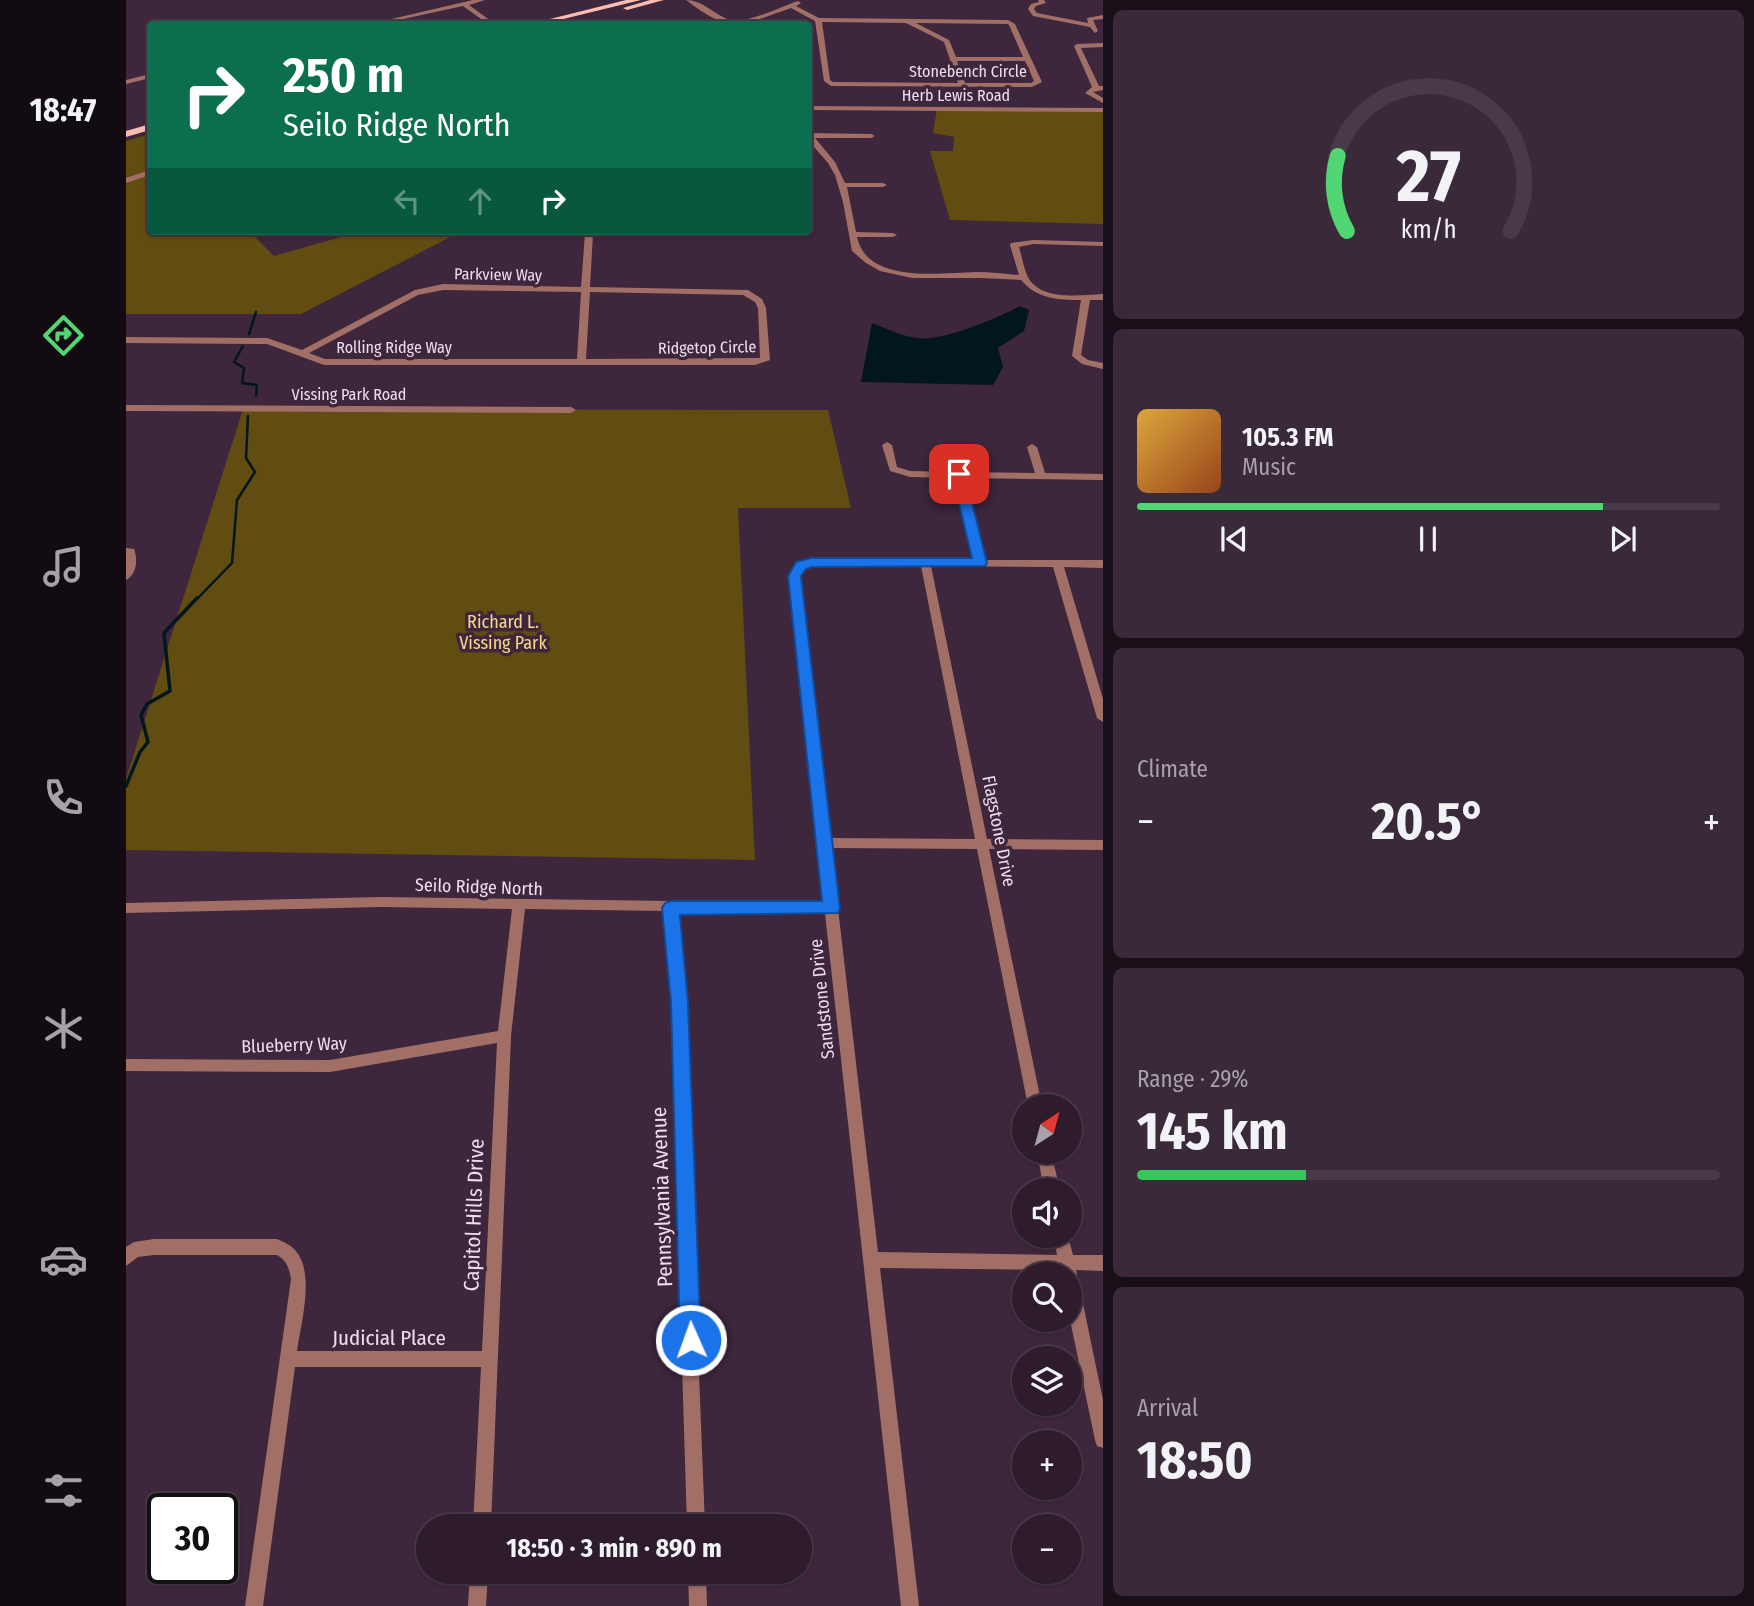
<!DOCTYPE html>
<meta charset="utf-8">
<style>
:root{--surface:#2e1c2d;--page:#3a2939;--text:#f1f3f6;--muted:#a7a1aa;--line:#493a49;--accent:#51d674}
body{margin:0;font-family:"Fira Sans Condensed",sans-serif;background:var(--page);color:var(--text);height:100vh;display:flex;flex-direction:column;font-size:26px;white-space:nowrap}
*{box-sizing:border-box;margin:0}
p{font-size:23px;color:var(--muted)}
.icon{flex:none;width:38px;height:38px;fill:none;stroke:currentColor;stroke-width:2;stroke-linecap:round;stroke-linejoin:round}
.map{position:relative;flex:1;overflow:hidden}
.side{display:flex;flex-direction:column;gap:10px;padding:10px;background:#190f19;width:651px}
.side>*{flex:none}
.top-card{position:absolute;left:21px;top:21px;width:665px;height:214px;border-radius:7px;box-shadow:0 2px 5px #0004,0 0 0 2px var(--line);background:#0b6e4f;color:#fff;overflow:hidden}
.needle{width:46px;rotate:36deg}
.controls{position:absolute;left:886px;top:1094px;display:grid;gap:14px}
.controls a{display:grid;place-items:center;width:70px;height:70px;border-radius:50%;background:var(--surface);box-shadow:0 2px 5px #0004,0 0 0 2px var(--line);font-size:35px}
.speed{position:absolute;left:21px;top:1493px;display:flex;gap:14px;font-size:35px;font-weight:700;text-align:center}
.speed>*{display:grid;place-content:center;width:91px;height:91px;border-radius:50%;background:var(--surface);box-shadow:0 2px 5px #0004,0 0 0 2px var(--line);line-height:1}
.speed .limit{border:4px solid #111;border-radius:10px;background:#fff;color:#111}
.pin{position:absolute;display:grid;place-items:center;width:60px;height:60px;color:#fff;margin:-30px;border-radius:14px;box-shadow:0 4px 10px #0006}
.me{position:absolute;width:77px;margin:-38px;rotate:358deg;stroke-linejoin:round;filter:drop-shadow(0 0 5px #0008)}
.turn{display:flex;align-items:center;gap:24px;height:147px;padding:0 21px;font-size:32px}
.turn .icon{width:91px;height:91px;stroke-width:2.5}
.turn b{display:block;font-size:49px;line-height:60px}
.lanes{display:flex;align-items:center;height:66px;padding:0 21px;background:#0003;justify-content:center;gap:35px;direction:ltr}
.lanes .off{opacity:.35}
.big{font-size:52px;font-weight:700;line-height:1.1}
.side .tile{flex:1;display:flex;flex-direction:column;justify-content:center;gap:10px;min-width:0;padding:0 24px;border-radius:10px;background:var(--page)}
.side .dial{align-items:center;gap:0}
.dial svg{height:182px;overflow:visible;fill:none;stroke:var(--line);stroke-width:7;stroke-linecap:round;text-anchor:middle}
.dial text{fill:var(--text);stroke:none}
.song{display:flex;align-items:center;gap:21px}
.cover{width:84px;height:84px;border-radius:10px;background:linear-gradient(135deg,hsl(40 70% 55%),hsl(20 70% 35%))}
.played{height:7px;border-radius:4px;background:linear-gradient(90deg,var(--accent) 80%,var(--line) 80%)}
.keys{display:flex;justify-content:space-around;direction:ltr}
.heat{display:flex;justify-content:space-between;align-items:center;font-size:38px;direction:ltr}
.charge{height:10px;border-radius:5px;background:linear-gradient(90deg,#34c759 29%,var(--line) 0)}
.trip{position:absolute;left:290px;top:1514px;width:396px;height:70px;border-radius:35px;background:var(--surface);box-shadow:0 2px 5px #0004,0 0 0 2px var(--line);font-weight:700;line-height:70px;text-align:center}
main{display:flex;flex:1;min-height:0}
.menu{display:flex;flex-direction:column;width:126px;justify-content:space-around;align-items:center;background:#120b12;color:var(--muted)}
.menu .icon{width:49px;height:49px}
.menu .active{color:var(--accent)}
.menu b{font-size:32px;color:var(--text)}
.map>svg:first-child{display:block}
.green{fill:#614d11}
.water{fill:#02171b}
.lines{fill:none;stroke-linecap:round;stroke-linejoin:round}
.stream-far1{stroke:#02171b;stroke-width:2.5}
.stream{stroke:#02171b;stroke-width:3.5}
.minor{fill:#a26f67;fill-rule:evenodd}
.major{fill:#fbbbb1;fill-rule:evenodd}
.route{fill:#1a73e8;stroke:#114b97;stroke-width:2}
.labels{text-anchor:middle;stroke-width:7;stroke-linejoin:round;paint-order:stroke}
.far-street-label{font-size:16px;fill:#eedeed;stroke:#3e263c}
.park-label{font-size:18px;fill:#f9d988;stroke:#3e263c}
.street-label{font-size:18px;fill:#eedeed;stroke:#3e263c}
.near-street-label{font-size:21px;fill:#eedeed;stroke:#3e263c}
</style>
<main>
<nav class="menu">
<b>18:47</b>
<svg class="icon active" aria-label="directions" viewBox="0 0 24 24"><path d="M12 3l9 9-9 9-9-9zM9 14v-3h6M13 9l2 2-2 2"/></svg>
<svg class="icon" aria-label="music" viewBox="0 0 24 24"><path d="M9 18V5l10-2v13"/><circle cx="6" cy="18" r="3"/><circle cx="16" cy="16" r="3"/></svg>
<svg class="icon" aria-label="phone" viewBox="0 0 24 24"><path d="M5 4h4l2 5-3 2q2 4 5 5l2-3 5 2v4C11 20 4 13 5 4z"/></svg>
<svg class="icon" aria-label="climate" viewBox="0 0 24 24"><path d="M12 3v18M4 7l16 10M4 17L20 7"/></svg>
<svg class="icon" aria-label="car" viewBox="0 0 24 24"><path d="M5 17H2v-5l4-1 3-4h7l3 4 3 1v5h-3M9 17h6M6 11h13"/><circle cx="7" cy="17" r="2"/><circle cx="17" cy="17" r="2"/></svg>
<svg class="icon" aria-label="filters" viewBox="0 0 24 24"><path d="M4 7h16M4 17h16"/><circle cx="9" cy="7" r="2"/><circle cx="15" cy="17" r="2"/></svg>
</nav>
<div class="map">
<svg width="977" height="1606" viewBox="0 0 977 1606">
<rect width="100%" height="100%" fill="#3e263c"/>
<!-- green -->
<path class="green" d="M811,109L977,110V224L824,220L804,151H827L828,137L807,133Z
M24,134V231H123L148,256L236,231H336L175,314H0V141Z
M117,409L702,410L725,508H612L629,860L0,850V779Z"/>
<!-- water -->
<path class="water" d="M894,306L903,310L898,331L872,348L877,367L867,385L735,382L746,323C764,330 785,341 805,338C831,335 871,318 894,306Z"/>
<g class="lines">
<!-- stream-far1 -->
<path class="stream-far1" d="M123,334L130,312
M117,346L108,362L118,368L116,383L131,385L130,396
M70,600L106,563L111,500L129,472L120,458L122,416"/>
<!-- stream -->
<path class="stream" d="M0,786L14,752L22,742L15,715L21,704L44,691L38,633L71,598"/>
<!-- minor -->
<path class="minor" d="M347,0H359L343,5L369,24H362L337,6L254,24H244Z
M560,0C575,0 586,12 599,18C617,27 653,7 672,1L675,3L670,6L693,18L882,20L889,24L916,82L906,87L705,86L698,81L689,21L665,8C616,25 605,35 560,0ZM696,22L780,23L818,42L832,83L707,82L704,80ZM790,23L881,24L883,25L897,57H830L823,40ZM831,61H899L908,81L905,83H839Z
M912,0H918L920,3L910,6L908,9L911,13L962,23L961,18L977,15V19L967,20L972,31L969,33L964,27L907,16L902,9L905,4L913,2Z
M977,43V47L955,48L973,86H977V90L967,92L977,98V103L959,93L966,87L948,46L951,44Z
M24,74V78L0,84V80Z
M682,106L977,108V112L682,110Z
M682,133L745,134L749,136L745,138H689L709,162L719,183H757L761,185L757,187H721L730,232L767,233L771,235L767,237H731C741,284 814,273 850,272C864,272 879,274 893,275L884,245L885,243L907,240L977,242V246L907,244L893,247C896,257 898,270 903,279C917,301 955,295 977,294V300H964L955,355L962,360L977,363V369L956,364L946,356L955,300C933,300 911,299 895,280L855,278H786L754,271L740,263L726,251L717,202L709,175L702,163L682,140Z
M21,171H24V175L0,183V178Z
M426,231H621L622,233L618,235L467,234L464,287L622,290L636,299L640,308L644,360L629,365H198L141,344L0,343V337L141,338L176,350L289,290L317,284L455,287L459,234L430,233ZM317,290L455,292L451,359H199L183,353L292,295ZM464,292L617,295L629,302L632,308L634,358L460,359Z
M0,405L445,407L450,410L445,413L0,411Z
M761,442L766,445L771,467L784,471L829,472L833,470L837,472L909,473L901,447L906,444L911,447L919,473L977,474V480L839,478L858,560H977V568L938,567L977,699V722L971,718L927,567L805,566L861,839L977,840V850L863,849L916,1106H902L851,849L705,848L752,1252L931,1255L928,1236H942L947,1255H977V1271L950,1270L977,1400V1448L971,1446L969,1440L943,1315V1274H935L934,1270L754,1268L793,1606H775L699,913L552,911L560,985V1044L579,1526H561L546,1044V985L539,911L399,909L385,1036L365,1526H347L355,1367H169L137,1606H119L165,1279C163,1268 161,1261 151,1255H28L12,1257L0,1266V1247L8,1242L28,1239H151C158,1242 165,1245 170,1251C189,1274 175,1323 171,1351H356L371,1043L204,1072L0,1071V1059L204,1060L372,1031L386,909L254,907L0,913V903L254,897L698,903L663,576L671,564L685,559L848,560L829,478L784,477L764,471L756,445ZM686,566H795L849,839L704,838L673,576L679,568Z
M0,548L8,549C12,559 11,574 0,580Z
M911,1152H925L934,1190H918Z
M344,1572H362L360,1606H342Z
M562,1572H580L581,1606H563Z"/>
<!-- major -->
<path class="major" d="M500,0H515L417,24H404Z
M524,0H538L501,10L497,8Z
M24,124V130L0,137V131Z"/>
</g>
<!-- route -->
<path class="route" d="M833,470L839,474L861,563L859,566L686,567L680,569L675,576L714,908L712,913L554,915L562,1003L575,1340L572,1347L565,1350L557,1347L554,1340L545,1003L536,908L539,903L545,901H696L662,576L670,562L685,558H846L826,474Z"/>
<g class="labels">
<!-- far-street labels -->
<g class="far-street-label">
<text x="842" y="77">Stonebench Circle</text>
<text x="830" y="101">Herb Lewis Road</text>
<text transform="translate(372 274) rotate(1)" y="6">Parkview Way</text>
<text x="268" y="353">Rolling Ridge Way</text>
<text transform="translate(581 347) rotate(-1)" y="6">Ridgetop Circle</text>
<text x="223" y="400">Vissing Park Road</text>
</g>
<!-- park labels -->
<g class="park-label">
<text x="377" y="628">Richard L.<tspan x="377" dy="21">Vissing Park</tspan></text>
</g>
<!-- street labels -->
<g class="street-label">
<text transform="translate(873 831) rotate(79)" y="6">Flagstone Drive</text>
<text transform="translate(353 887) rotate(2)" y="6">Seilo Ridge North</text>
<text transform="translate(696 999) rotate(-96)" y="6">Sandstone Drive</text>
<text transform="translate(168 1045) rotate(-2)" y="6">Blueberry Way</text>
</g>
<!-- near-street labels -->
<g class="near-street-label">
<text transform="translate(536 1197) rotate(-92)" y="7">Pennsylvania Avenue</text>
<text transform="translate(348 1215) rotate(-88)" y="7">Capitol Hills Drive</text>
<text x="263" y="1345">Judicial Place</text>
</g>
</g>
</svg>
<div class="controls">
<a><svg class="needle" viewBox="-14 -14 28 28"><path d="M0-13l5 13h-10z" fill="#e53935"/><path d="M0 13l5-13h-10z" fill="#a7a1aa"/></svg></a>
<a><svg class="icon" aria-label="sound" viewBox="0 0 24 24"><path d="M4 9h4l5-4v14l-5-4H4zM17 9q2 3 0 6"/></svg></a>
<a><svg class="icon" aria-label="search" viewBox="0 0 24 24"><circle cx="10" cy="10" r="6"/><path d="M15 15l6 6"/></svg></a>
<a><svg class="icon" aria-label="layers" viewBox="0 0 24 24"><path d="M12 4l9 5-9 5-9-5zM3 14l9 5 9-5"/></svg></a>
<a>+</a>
<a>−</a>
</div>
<div class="speed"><div class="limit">30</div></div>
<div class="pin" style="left:833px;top:474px;background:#d93025"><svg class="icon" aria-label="arrive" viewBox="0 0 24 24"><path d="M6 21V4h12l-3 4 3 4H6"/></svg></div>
<svg class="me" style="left:565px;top:1340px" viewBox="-20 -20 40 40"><circle r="17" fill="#1a73e8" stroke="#fff" stroke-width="3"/><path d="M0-11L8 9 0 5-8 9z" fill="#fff"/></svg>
<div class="trip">18:50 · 3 min · 890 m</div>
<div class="top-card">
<div class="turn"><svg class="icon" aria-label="right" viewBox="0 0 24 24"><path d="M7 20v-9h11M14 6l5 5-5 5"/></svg><div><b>250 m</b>Seilo Ridge North</div></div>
<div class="lanes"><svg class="icon off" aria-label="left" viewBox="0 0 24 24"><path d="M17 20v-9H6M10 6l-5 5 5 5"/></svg><svg class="icon off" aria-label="ahead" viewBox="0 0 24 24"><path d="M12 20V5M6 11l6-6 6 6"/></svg><svg class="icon" aria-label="right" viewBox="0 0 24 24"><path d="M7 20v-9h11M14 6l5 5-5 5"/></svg></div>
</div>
</div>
<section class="side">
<div class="tile dial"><svg viewBox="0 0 100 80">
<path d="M14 69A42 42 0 1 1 86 69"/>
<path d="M14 69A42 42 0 0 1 10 36" stroke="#51d674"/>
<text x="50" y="56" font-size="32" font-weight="700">27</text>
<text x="50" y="72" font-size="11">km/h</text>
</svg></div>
<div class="tile">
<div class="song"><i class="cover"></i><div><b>105.3 FM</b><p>Music</p></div></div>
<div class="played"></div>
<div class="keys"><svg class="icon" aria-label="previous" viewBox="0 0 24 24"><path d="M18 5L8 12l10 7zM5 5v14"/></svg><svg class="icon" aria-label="pause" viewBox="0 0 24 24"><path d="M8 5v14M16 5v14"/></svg><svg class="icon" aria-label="next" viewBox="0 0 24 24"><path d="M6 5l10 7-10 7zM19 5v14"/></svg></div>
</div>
<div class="tile"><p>Climate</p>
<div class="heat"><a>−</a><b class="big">20.5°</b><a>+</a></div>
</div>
<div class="tile"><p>Range · 29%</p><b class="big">145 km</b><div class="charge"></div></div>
<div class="tile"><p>Arrival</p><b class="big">18:50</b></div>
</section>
</main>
